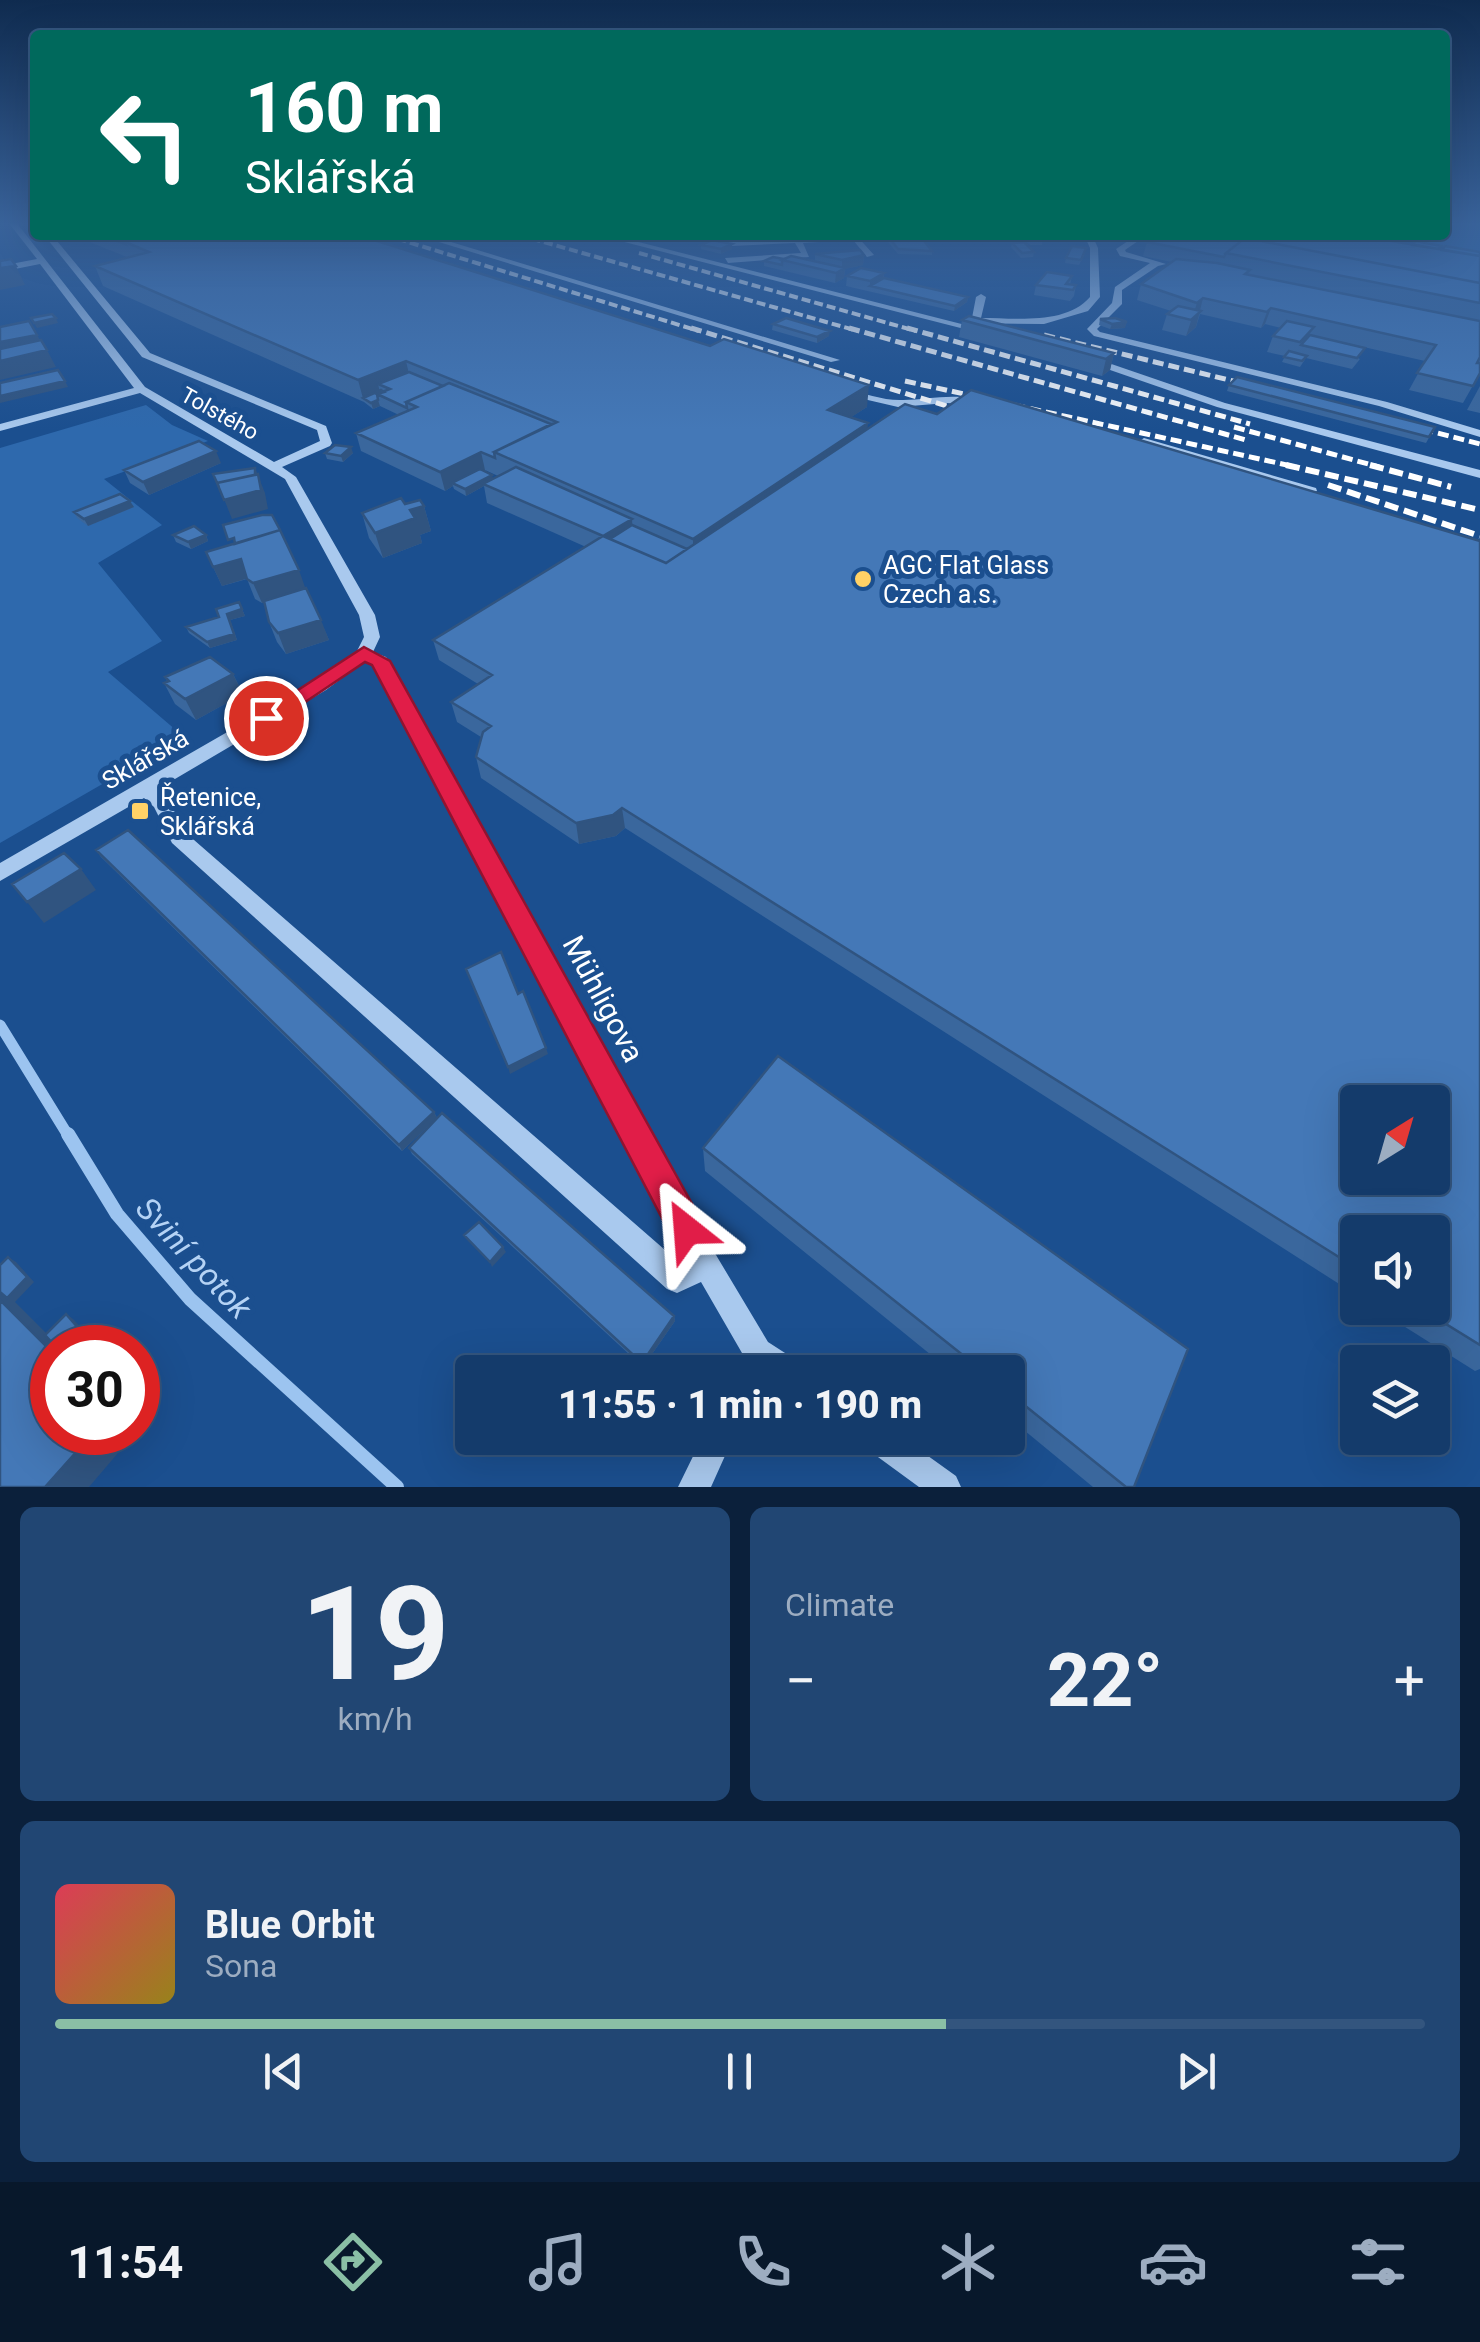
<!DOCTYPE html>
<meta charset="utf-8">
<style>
:root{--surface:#143b6b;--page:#214673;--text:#f1f3f6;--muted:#9dadc1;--line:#33557e;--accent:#8abfa5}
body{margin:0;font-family:Roboto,sans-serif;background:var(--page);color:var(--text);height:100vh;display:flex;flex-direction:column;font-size:38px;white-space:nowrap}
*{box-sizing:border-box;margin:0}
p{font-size:32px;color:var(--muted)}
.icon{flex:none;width:55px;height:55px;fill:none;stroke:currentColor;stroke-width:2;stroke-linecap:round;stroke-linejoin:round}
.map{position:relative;height:1487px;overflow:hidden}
.details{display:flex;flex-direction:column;gap:20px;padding:20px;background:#0b203b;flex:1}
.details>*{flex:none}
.banner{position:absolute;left:30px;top:30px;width:1420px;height:210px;border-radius:10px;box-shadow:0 10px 40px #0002,0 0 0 2px var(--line);background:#00695c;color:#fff;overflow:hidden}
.needle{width:65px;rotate:37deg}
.controls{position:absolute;left:1340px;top:1085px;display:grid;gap:20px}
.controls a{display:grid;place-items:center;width:110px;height:110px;border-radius:10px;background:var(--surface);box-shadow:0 10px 40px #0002,0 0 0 2px var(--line);font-size:50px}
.speed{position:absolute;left:30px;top:1325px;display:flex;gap:20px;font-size:50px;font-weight:700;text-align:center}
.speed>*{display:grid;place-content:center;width:130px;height:130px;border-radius:50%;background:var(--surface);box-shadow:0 10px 40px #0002,0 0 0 2px var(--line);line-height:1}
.speed .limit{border:15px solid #d22;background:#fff;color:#111}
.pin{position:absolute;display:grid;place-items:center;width:85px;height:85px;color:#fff;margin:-42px;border:5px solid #fff;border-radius:50%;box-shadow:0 2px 10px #0007}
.me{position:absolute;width:110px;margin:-55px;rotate:332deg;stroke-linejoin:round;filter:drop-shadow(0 0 8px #0008)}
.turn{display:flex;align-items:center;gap:35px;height:210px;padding:0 50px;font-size:45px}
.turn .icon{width:130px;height:130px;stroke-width:2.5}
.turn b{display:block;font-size:70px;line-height:85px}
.big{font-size:75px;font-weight:800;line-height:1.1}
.details .card{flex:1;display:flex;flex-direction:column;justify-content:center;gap:15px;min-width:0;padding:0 35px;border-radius:15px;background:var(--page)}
.details .dial{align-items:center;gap:0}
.dial b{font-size:130px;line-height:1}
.song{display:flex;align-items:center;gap:30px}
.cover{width:120px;height:120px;border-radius:15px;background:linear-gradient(135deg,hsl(350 70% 55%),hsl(50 70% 35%))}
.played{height:10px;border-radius:5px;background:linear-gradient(90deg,var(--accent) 65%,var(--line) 65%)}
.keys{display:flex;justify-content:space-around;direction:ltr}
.heat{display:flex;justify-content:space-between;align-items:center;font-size:55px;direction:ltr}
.details .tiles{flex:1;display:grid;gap:20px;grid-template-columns:1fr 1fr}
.card:last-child{grid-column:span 2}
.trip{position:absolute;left:455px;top:1355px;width:570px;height:100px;border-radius:10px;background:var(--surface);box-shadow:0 10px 40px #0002,0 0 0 2px var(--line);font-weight:800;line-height:100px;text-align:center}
.dock{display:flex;height:160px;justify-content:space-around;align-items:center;background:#08182b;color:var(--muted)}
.dock .icon{width:70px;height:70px}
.dock .selected{color:var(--accent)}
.dock b{font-size:45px;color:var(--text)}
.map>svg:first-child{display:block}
.green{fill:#2e69ad}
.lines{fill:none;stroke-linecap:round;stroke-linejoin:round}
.stream-far1{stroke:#9cc4f0;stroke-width:11}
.stream{stroke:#9cc4f0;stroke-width:14}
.minor{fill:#a9c9ee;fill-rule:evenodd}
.rail-far2{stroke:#fff;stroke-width:4;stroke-dasharray:9 4;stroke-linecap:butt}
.rail-far1{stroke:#fff;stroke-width:5;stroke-dasharray:11 5;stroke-linecap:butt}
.rail{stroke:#fff;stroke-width:6;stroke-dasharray:14 6;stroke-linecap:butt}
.wall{fill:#3a679d;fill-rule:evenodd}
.shaded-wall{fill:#305480}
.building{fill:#4478b7;stroke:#305480;stroke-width:2.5;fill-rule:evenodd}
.route{fill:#e11d48;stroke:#92132f;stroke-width:2.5}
.poi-dot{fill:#ffd166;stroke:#1b4f8f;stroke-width:4}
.labels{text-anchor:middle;stroke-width:10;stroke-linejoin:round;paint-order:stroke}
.far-street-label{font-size:22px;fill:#fff;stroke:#1b4f8f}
.poi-label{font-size:25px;fill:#fff;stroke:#1b4f8f;text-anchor:start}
.street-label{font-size:25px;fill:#fff;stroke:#1b4f8f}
.near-street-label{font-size:30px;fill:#fff;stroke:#1b4f8f}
.near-water-label{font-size:32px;font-style:italic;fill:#b5d3f5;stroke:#1b4f8f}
</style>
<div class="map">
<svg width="1480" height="1487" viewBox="0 0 1480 1487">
<rect width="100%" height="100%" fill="#1b4f8f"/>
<!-- green -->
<path class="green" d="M1445,222H1480V253L1377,235H1445Z
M146,405L172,425L208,441L104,479L162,525L98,563L162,641L108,672L184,737L0,843V448Z"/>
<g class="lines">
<!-- stream-far1 -->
<path class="stream-far1" d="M0,1025L69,1137"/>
<!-- stream -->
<path class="stream" d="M68,1134L117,1214L190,1299L397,1487"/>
<!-- minor -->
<path class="minor" d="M8,222H16L145,387L274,462L320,441L317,430L142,357L44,235H52L150,353L326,426L332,443L330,446L282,467L296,477L375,615L380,637L373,652L386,657L398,675L716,1255L768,1342L799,1362L803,1372H735L742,1353L701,1282L677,1293L667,1289L172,843L154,807L144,798L0,881V863L314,682L357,651L364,637L359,615L285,479L140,393L0,431V424L134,388L40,264L0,272V266L37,259ZM365,661L374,665L383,676L688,1259L680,1263L186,833L168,798L158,789L326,690Z
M416,235H428L840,360L831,362Z
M597,235H611L989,331L984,334Z
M680,235L732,242L856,235L874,255L867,257L853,240L803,243L809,257L728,263L725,258L801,253L795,243L732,246Z
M1084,235H1092L1098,248L1100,297L1088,311L1044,324L965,323V319L972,318L976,297L981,294L986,297L981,318C1016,318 1066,325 1090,297V248Z
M1137,235H1147L1125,250L1126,252L1166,264L1158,266L1122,290V304L1097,329L1100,332L1387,402L1480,430V437L1379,406L1094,336L1087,329L1112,303L1115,287L1150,263L1120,256L1116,249Z
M1091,357L1225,403L1480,470V478L1217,407L1087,362V358Z
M846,389C864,393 884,401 903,400C929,400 960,391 984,403L978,406L947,403L898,407L842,394L841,392Z
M1144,438L1316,488L1317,491L1306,494L1140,445L1138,442Z
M702,1438H733L711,1487H678Z
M863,1438H903L956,1476L961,1487H919L867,1449Z"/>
<!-- rail-far2 -->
<path class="rail-far2" d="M385,235L699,331
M519,235L858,331
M639,253L916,331"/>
<!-- rail-far1 -->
<path class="rail-far1" d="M691,328L973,414
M849,328L1246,440
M907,328L1250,424
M1044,335L1262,388
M905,381L1296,467
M1407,425L1480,444
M1234,427L1379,467"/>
<!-- rail -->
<path class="rail" d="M1286,465L1480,510
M1370,465L1451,487
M1328,485L1480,536"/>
</g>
<!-- wall -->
<path class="wall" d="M72,235H358L867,407L851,417L868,429L937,414L1480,541V1369L1475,1371L1375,1308H1432L1358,1232V1296L625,828L616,836L579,844L481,778L476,757L481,737L457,722L451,702L478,684L439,660L433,640L586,547L487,503L484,486L466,496L454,489L453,486L445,491L361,451L356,433L399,415L380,406L373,409L364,402L103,286L95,266L127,257ZM485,470L498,476L493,479Z
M740,235H781L741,237Z
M882,235H925L926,240L924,241L932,251V255L898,254Z
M1019,235H1044L1042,245H1030Z
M1147,242L1412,245L1439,249L1480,252V373L1463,403L1409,390L1425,361L1311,335L1360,359L1352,369L1306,358L1300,367L1282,362L1285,356L1267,352L1273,336L1281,328L1265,324L1261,328L1200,314L1196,327L1186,336L1162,330L1167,314L1171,311L1137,300L1141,284L1172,262L1143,256Z
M1012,243L1034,252L1033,257L1021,258L1011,247Z
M732,244V249L721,254L701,249V245Z
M860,250L864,255L863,265L845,269L844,278L835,283L764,266V261L773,257L784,259L791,256L815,262V254Z
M1085,253L1079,265L1065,263L1066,258Z
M884,273V278L968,297L967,302L954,311L846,286L847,276Z
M1072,276L1070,285H1076L1074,296L1070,301L1034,295L1036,285Z
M1100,319L1125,328L1110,329L1099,325Z
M962,320L1114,353L1110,370L1102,376L959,337Z
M773,324L829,336L817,343L772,330Z
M1229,385L1435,427L1426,443L1227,391Z
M1480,386V413L1467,410Z
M325,453H353L343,462L327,459Z
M221,463L149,495L130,483L124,470Z
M405,504L424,506L431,531L420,535L422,543L383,558L369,538L362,513Z
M134,507L88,526L77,518L74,512Z
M173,535H206L208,541L191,549L176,542Z
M206,552L306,588L329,640L286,654L277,642L269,622L264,602L262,603L255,599L247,579L222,586Z
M239,602L245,616L230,620L237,640L210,648L189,633L186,627L219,617Z
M233,674L243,694L196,720L175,704L164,683L167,681L165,677Z
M96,850L434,1112L437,1118L402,1151L101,857Z
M778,1056L1188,1349L1134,1487H1093L1008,1417V1372H952L705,1171L703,1148Z
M409,1148L674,1316L675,1321L643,1367L412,1154Z"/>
<!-- shaded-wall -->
<path class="shaded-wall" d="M732,244V249L721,254V249Z
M864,255L863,265L845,269L844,278L835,283L836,273L842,270V260Z
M16,266L25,285L0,290V268Z
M884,273L883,283L870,286V281Z
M968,297L967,302L954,311L955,306Z
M1203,298L1196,327L1186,336L1197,303Z
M1271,308L1265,324L1261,328L1267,312Z
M56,318L58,323L37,328L34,323Z
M1127,322L1125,328L1110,329L1112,324Z
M830,331L829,336L817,343V337Z
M37,335L40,340L0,349V342Z
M47,350L56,367L0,380V361Z
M1114,353L1110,370L1102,376L1106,359Z
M406,361L411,383L390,389L378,384L381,396L377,394L363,398L364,402L358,380Z
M65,381L68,387L0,403V396Z
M869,385L867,407L827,433L828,410Z
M378,400L380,406L373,409L371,403Z
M868,423L866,447L693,552V539Z
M351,447L353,453L343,462L341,456Z
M216,451L221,463L149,495L143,482Z
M481,452L485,470L456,485L452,483L453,486L445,491L440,472Z
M255,468L265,493L268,509L232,519L220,489Z
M492,475L494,481L483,484L484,486L466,496L465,489Z
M130,501L134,507L88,526L84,519Z
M424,506L431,531L420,535L422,543L383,558L375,533L410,510Z
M632,519L633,538L617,548L603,536Z
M206,535L208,541L191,549L188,542Z
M241,559L249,578L222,586L213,567Z
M299,570L306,590L262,603L253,583Z
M242,609L245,616L230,620L237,640L210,648L207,642L227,614Z
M321,620L329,640L286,654L278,633Z
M233,674L243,694L196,720L185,699Z
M622,808L625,828L616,836L579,844L576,823Z
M81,869L96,890L44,923L27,902Z
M546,1048L548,1054L510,1074L508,1067Z
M434,1112L437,1118L402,1151L399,1145Z
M503,1247L506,1252L492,1267L490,1262Z
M8,1257L16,1262L34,1282L15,1302L61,1348H52V1352L0,1300V1287Z
M66,1314L73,1319L93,1340L87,1348H75Z
M674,1316L675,1321L643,1367L642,1363Z
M94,1432H136L89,1487H45Z"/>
<!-- building -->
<path class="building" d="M101,235H148L123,241L125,244Z
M148,235H358L710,346L724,339L869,385L828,410L868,423L693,539L494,452L557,422L406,361L358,380L95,266L149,252L123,241Z
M887,235H925L927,236H920L932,251L898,249Z
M1157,235H1356L1480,256V283L1245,238L1226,253L1224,257L1147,242Z
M1245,238L1480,283V303L1226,253Z
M712,240L732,244L721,249L701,245Z
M1416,241L1441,246L1438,249L1412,245Z
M1024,242L1034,252L1022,253L1012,243Z
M1072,246L1086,248L1081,260L1066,258Z
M1445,246L1480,252V256L1442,250Z
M860,250L864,255L842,260L815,254Z
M791,256L845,268L836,273L782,260Z
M773,257L784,259L782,260V265L764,261Z
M11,259L16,266L0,268V261Z
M1176,259L1217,263L1250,270L1245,274L1480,321V357L1477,363H1480V373L1473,386L1417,373L1436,345L1271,308L1267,312L1203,298L1197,303L1141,284Z
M861,268L884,273L870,281L847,276Z
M1047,272L1072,276L1066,284L1076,285L1073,290L1036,285Z
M884,278L968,297L955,306L870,286Z
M1178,306L1201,311L1191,320L1167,314Z
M52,314L56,318L34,323L31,318Z
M969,316L1114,353L1106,359L962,320Z
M786,318L830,331L817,337L773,324Z
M1115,318L1127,322L1112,324L1100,319Z
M29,321L37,335L0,342V327Z
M1287,321L1314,327L1300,342L1273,336Z
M1310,335L1365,348L1357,358L1301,345Z
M41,340L47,350L0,361V349Z
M1289,351L1307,356L1302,361L1284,357Z
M58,370L65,381L0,396V383Z
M409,372L443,386L406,402L407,408L377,394L390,389L378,384Z
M1237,377L1435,427L1429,437L1229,385Z
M449,383L551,424L494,452L495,458L481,452L440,472L356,433L417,407L406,402Z
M381,390L384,392L377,394L378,400L371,403L363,398Z
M971,390L1480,541V1345L1420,1308H1432V1232H1358V1269L622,808L613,815L576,823L476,757L483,732L491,726L451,702L492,675L433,640L603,536L666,563L905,404L937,414ZM1358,1102H1432V1178H1358Z
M199,441L216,451L143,482L124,470Z
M335,445L351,447L341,456L325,453Z
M516,467L632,519L603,536L483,484Z
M255,468V475L217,483L219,487L213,474Z
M480,469L492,475L465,489L452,483Z
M258,474L261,490L224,500L217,483Z
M120,494L130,501L84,519L74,512Z
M401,498L405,504L420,500L424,506L410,510L415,518L375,533L362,513Z
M262,515H272L280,530L235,544L234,538L228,540L223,525Z
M632,525L687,549L666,563L610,539Z
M194,526L206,535L188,542L173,535Z
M280,530L299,570L253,583L247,579L241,559L213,567L206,552Z
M306,588L321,620L278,633L269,622L264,601Z
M239,602L242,609L227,614L234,634L207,642L186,627L219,617L216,609Z
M210,657L233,674L185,699L164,683L169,681L165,677Z
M128,830L434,1112L399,1145L96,850Z
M64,853L81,869L27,902L12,884Z
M501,952L518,994L523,991L546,1048L508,1067L466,969Z
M778,1056L1188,1349L1134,1487H1126L1008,1392V1372H984L703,1148Z
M442,1113L674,1316L642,1363L409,1148Z
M479,1222L503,1247L490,1262L464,1235Z
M8,1257L27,1277L7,1298L0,1292V1265Z
M0,1300L52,1352V1432H94L45,1487H0Z
M66,1314L85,1336L75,1348H57L45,1335Z"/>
<!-- sky -->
<linearGradient id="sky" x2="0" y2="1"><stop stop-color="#0f2b4f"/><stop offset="0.52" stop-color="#39639b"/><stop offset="1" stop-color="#39639b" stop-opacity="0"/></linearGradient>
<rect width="1480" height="430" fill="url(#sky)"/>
<!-- route -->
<path class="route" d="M364,647L390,661L700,1218L705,1230L700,1243L687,1248L675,1243L372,665L365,662L274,723H258L255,718Z"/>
<!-- markers -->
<g class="poi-dot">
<circle cx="863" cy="579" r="10"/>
<rect x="130" y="801" width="20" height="20" rx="5"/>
</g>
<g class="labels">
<!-- far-street labels -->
<g class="far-street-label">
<text transform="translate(220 413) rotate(29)" y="8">Tolstého</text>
</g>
<!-- poi labels -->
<g class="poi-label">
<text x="883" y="574">AGC Flat Glass<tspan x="883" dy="29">Czech a.s.</tspan></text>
<text x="160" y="806">Řetenice,<tspan x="160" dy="29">Sklářská</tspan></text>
</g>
<!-- street labels -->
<g class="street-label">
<text transform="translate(145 759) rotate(-30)" y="9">Sklářská</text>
</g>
<!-- near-street labels -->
<g class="near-street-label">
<text transform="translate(603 999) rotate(62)" y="10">Mühligova</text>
</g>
<!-- near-water labels -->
<g class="near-water-label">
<text transform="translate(194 1258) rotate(47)" y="11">Sviní potok</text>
</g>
</g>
</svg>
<div class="controls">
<a><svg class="needle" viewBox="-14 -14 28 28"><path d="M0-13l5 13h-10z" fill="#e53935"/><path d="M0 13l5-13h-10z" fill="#9dadc1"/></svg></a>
<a><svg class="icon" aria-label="sound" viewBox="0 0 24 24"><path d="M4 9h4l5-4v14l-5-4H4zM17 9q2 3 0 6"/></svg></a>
<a><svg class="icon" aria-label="layers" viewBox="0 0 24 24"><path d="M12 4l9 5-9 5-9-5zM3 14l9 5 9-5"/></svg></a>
</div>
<div class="speed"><div class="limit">30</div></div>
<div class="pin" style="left:266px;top:718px;background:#d93025"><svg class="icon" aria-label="arrive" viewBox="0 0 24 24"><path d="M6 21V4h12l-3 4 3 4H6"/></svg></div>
<svg class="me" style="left:687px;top:1230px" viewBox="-20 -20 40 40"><path d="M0-17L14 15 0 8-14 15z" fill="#e11d48" stroke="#fff" stroke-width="4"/></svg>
<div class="trip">11:55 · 1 min · 190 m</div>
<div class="banner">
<div class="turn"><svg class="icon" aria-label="left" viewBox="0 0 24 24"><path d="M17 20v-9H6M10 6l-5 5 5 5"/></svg><div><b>160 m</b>Sklářská</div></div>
</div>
</div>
<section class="details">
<div class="tiles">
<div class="card dial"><b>19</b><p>km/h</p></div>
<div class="card"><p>Climate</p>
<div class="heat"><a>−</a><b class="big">22°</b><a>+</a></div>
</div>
<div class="card">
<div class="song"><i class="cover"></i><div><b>Blue Orbit</b><p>Sona</p></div></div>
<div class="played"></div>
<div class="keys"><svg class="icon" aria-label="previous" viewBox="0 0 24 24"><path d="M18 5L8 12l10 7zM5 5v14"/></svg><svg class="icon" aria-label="pause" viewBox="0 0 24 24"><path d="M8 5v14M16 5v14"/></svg><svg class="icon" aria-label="next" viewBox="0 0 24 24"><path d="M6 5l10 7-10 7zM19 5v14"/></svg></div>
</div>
</div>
</section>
<nav class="dock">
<b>11:54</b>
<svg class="icon selected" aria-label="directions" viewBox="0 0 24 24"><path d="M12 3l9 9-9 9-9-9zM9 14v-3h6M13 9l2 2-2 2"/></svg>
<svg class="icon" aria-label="music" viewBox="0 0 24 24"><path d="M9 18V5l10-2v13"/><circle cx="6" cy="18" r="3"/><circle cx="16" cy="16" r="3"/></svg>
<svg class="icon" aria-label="phone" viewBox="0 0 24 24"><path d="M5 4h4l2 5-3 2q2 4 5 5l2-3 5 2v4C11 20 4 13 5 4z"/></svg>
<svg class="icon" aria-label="climate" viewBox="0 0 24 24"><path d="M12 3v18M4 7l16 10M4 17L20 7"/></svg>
<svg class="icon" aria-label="car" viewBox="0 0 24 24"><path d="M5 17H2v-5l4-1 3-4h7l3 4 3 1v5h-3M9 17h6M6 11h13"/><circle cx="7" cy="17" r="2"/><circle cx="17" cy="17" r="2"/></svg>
<svg class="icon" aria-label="filters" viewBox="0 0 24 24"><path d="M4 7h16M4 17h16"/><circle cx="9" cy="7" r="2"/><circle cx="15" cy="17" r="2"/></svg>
</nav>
